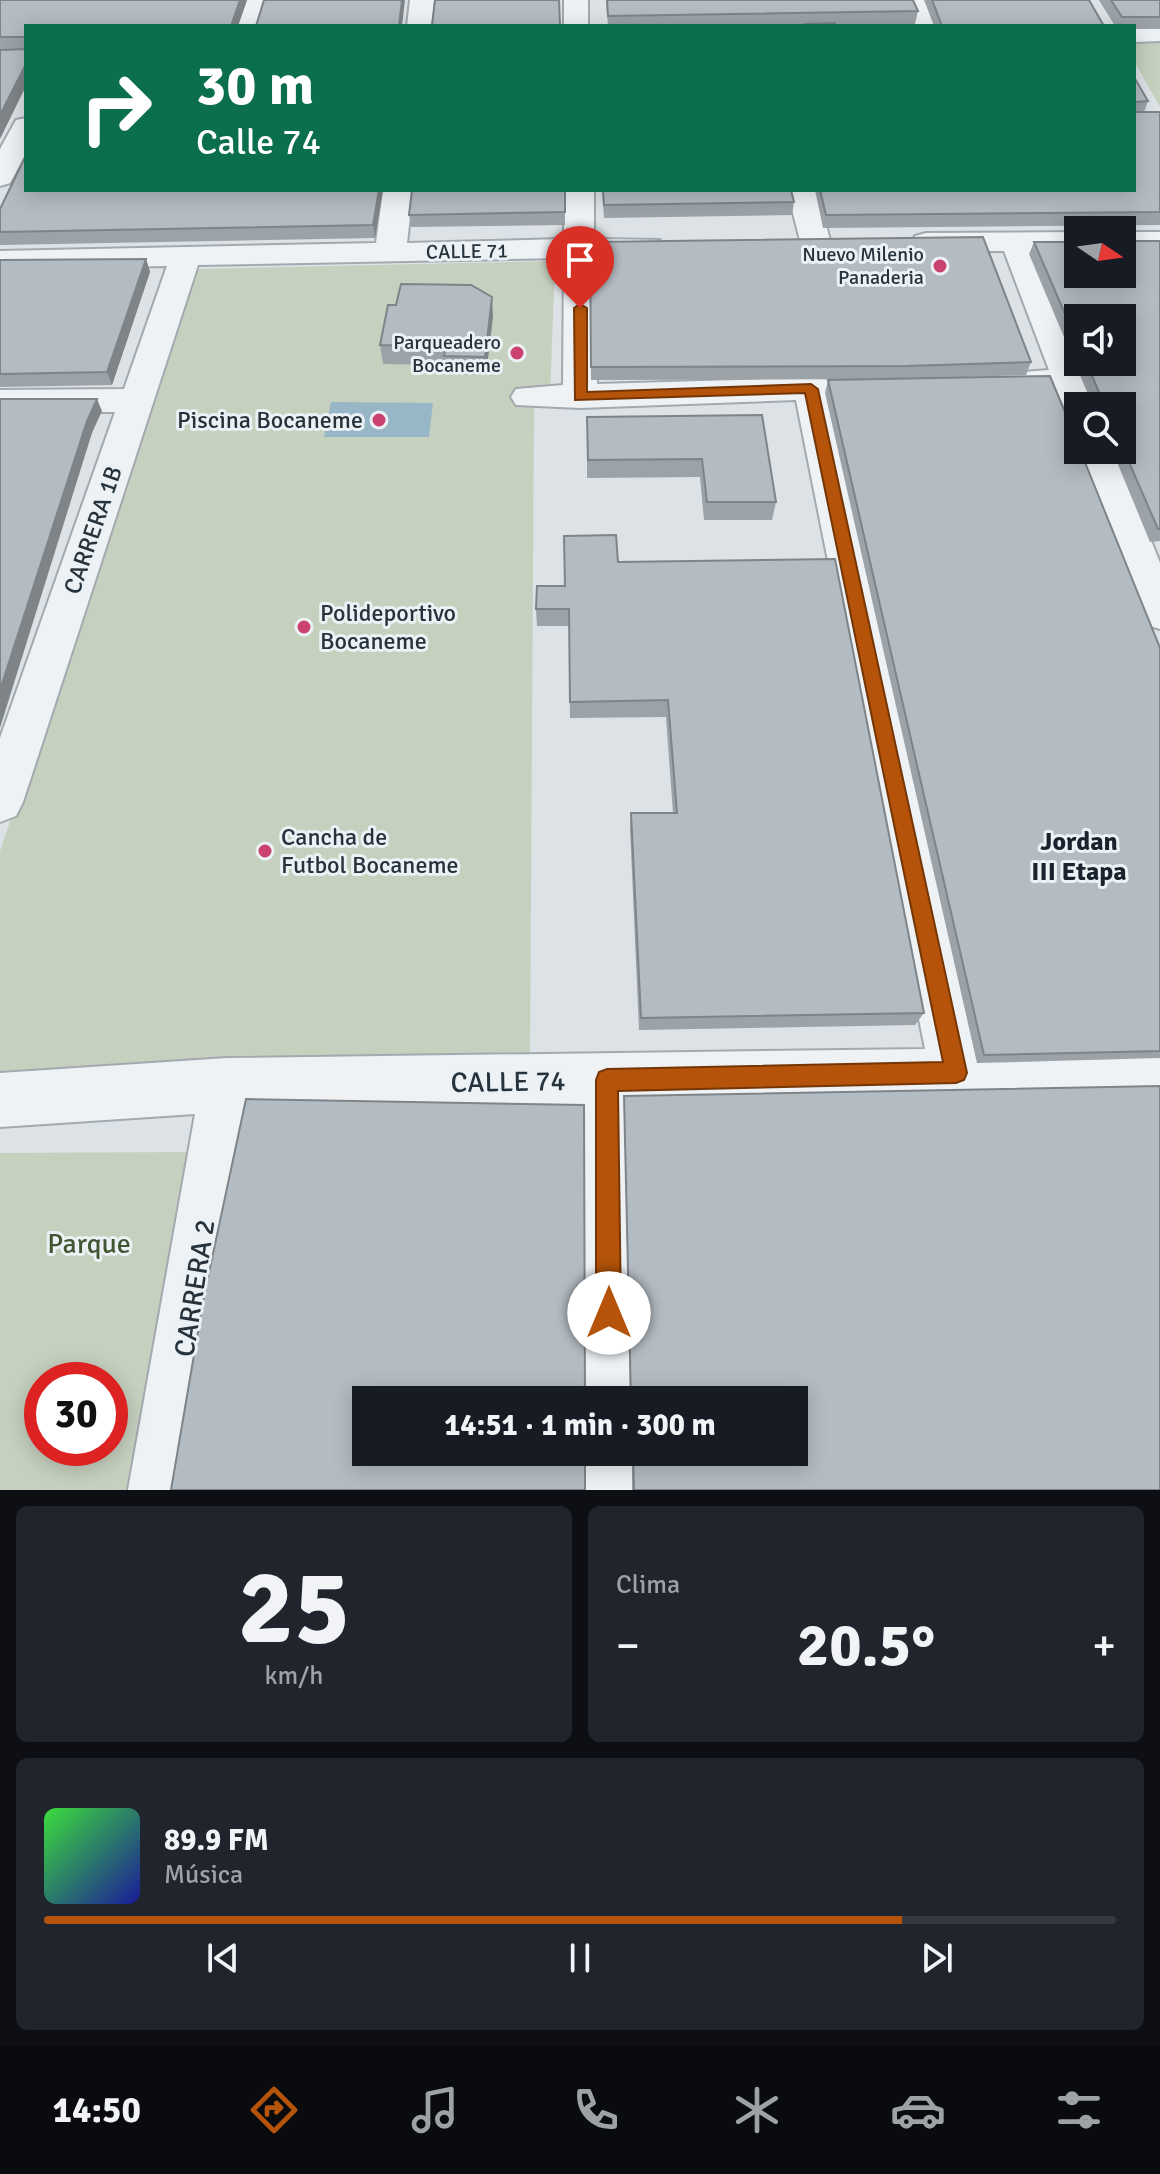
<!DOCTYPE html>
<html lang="es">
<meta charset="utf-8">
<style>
:root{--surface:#171b24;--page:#20242c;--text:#f1f3f6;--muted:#9ea1a6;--line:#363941;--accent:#b45309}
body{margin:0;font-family:Signika,sans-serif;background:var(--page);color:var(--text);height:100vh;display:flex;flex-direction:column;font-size:30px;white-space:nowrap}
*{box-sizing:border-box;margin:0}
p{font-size:26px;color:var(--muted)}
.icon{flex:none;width:44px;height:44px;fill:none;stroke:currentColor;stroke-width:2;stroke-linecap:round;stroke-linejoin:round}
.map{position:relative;height:1490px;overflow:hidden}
.side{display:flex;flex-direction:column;gap:16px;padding:16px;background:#0d0f14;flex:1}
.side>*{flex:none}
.banner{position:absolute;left:24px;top:24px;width:1112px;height:168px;border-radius:0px;box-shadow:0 4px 20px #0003;background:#0b6e4f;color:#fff;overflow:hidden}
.needle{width:52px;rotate:103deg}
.tools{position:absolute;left:1064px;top:216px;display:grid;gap:16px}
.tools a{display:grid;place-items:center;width:72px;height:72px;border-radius:0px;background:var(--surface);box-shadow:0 4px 20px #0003;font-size:40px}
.speed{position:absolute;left:24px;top:1362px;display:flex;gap:16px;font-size:40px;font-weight:700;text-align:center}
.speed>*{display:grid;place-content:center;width:104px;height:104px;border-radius:50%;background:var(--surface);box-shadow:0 4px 20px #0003;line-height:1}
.speed .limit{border:12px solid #d22;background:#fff;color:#111}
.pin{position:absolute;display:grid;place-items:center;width:68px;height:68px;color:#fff;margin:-82px -34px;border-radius:50% 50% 50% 0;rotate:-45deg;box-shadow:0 0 8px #0007}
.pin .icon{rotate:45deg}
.me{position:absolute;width:88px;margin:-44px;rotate:0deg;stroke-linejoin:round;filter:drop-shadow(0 0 6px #0008)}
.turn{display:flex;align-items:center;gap:28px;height:168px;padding:0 40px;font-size:36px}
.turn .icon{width:104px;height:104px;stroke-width:2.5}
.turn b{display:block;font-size:56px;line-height:68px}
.big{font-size:60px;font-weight:800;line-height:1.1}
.side .tile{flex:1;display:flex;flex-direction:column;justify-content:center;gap:12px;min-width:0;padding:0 28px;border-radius:12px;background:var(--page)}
.side .dial{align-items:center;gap:0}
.dial b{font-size:104px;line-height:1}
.song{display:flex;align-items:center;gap:24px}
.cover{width:96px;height:96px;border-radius:12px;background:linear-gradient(135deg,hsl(120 70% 55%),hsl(240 70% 35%))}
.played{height:8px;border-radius:4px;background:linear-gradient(90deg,var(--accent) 80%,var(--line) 80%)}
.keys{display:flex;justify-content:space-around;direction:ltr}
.heat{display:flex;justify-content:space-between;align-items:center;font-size:44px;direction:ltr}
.side .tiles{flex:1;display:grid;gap:16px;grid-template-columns:1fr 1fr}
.tile:last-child{grid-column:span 2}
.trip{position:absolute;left:352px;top:1386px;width:456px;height:80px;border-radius:0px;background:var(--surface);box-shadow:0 4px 20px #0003;font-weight:800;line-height:80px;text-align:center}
.tabs{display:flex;height:128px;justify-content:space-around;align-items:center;background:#090b0e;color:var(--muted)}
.tabs .icon{width:56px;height:56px}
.tabs .selected{color:var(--accent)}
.tabs b{font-size:36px;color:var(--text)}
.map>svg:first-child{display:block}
.green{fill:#c6d0be;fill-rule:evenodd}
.water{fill:#98b7c6}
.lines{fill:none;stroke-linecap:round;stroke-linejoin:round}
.minor-casing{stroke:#a2aab0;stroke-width:4}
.minor{fill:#eff2f5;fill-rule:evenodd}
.wall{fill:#9ba2a8;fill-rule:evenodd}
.shaded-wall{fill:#7e8488}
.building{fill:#b4bcc3;stroke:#7e8488;stroke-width:2}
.route{fill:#b45309;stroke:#753606;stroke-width:2}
.poi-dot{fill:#ca4270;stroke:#ebf1f4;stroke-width:3}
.labels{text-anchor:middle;stroke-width:6;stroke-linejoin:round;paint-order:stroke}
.far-street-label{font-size:20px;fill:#26323c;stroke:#ebf1f4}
.far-poi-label{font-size:20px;fill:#26323c;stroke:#ebf1f4;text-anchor:end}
.poi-label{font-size:24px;fill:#26323c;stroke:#ebf1f4;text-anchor:start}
.street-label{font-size:24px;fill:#26323c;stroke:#ebf1f4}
.neighbourhood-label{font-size:26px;font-weight:bold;fill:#19232d;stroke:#ebf1f4}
.near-street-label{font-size:28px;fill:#26323c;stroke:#ebf1f4}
.near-park-label{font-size:28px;fill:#415734;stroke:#ebf1f4}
</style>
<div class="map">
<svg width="1160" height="1490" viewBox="0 0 1160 1490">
<rect width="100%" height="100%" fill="#dce2e6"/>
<!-- green -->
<path class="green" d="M1134,40H1160V107L1134,61Z
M555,261L550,397L534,403L530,1058L0,1073V851L196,269Z
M196,1152L134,1490H0V1153ZM42,1380H110V1448H42Z"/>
<!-- water -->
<path class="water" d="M331,402L433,403L429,437H324Z"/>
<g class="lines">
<!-- minor casing -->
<g class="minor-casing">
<path id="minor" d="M245,0H269L261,26H237Z
M410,0H434L431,26H407Z
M564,0H588V26H564Z
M903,0H927L937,26H913Z
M1160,25V41L1134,42V26Z
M26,118V154L10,183L0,186V149L16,120Z
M383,190H413L407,243L564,239V190H594V239L660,240L664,247L660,254L595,257L597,384L840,377L852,380L857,388L852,396L831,399L977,1048L1160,1046V1098L634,1106L640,1400H578L580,1106L250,1111L192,1490H128L195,1114L0,1127V1073L227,1058L925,1049L796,400L580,408L516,405L511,397L516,389L563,385L564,258L198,265L23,802L16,816L0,822V738L115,412H0V390L124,389L167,266L0,269V251L376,243Z
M787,190H817L831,244L827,251H805L801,244Z
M1078,232V250H1035L1097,406H1078V417L1068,414L1057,392L992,394L980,391L975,383L980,375L1049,370L1004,251H926L915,248L911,242L915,236L926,233Z
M1122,232H1160V250H1122Z
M1079,450H1115L1160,563V629L1146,625L1140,614Z
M579,1452H641L642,1490H578Z"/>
</g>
<!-- minor -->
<use href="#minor" class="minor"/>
</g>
<!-- wall -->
<path class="wall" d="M0,0H247L238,26H26V49H0Z
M606,0H913L918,11L915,24L835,25L836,26H608Z
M924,0H1089L1104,26H934Z
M1099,0H1160V29H1134V26H1115Z
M1134,77L1148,101L1144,112H1160V225L823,228L815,190H1134Z
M383,190L375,238L0,245V209Z
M565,190V225L411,227L409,215Z
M602,190H791L794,202L792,215L604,218Z
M1160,241V541L1150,542L1112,450H1122V406H1093L1029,254L1034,242ZM1078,318L1122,362H1078Z
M590,242L1031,362L1026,375L903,379L1160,648V1058L977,1063L825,393L828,380L902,379L591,380Z
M146,259L150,272L112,385L0,387V260Z
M493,316L486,375H447L445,365L383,364L380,345Z
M762,415L776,502L772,520H704L700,477L587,478V417Z
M618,562L924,1013L915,1025L639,1030L630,828L631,813H673L666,717L570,718L569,626H537L536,609L565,586Z
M624,1096L1160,1490H632V1452H794V1400H630Z"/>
<!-- shaded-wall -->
<path class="shaded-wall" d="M240,0H247L238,26H231Z
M402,0H405L402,26H399Z
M26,64V86L0,139V115Z
M379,190H383L375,238L373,225Z
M146,259L150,272L112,385L107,372Z
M492,297L493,316L486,375L485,357Z
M97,399L102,411L92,433L0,728V690L87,421Z"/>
<!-- building -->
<path class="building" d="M0,0H240L231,26H26V37H0Z
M264,0H402L399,26H256Z
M435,0H559L560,26H432Z
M607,0H913L918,11L608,16Z
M932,0H1089L1104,26H942Z
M1111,0H1160V17H1122Z
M835,23L836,26H806L805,24Z
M26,49V64L0,115V50Z
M1134,77L1148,101L1134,102Z
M1134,112H1160V212L826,215L820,190H1134Z
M26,155V190H379L373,225L0,232V209Z
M412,190H565V212L409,215Z
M603,190H791L794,202L604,205Z
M983,237L1031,362L906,366L591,367L590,242Z
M1122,241H1160V529H1158L1122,446V406H1105L1086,362H1122V318H1078V344L1034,242H1078V274H1122Z
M146,259L107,372L0,374V260Z
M401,284L471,285L492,297L485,357L444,356L446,347L380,345L388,305H396Z
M1050,376L1078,444V450H1080L1160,648V1051L984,1055L828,380Z
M0,399H97L87,421L0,690Z
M762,415L776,502H707L702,459L588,460L587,417Z
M616,535L618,562L835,559L924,1013L641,1018L631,813H677L668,700L570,702L569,609H536L537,586H565L564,536Z
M1160,1086V1490H634L633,1452H794V1400H631L624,1096Z
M246,1099L584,1105L585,1400H366V1452H585V1490H171L204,1296Z"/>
<!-- route -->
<path class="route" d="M580,304L587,308V392L811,384L818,389L967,1073L964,1080L956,1083L618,1091L621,1313L617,1321L609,1325L600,1321L596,1313V1080L599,1072L607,1069L943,1062L805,393L575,400L574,308Z"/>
<!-- markers -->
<g class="poi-dot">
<circle cx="940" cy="266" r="8"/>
<circle cx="517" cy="353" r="8"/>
<circle cx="379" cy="420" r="8"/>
<circle cx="304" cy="627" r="8"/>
<circle cx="265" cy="851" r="8"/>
</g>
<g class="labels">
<!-- far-street labels -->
<g class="far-street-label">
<text transform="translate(467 251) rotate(-1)" y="7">CALLE 71</text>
</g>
<!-- far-poi labels -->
<g class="far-poi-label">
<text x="924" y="261">Nuevo Milenio<tspan x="924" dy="23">Panaderia</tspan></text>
<text x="501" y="349">Parqueadero<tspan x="501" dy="23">Bocaneme</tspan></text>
</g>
<!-- poi labels -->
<g class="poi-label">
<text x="363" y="428" text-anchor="end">Piscina Bocaneme</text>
<text x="320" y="621">Polideportivo<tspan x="320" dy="28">Bocaneme</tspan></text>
<text x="281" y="845">Cancha de<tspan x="281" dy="28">Futbol Bocaneme</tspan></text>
</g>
<!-- street labels -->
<g class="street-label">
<text transform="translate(93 530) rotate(-71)" y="8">CARRERA 1B</text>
</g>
<!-- neighbourhood labels -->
<g class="neighbourhood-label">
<text x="1079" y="850">Jordan<tspan x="1079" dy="30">III Etapa</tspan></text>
</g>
<!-- near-street labels -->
<g class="near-street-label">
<text transform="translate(508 1081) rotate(-1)" y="10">CALLE 74</text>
<text transform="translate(194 1288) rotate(-81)" y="10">CARRERA 2</text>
</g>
<!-- near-park labels -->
<g class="near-park-label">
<text x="89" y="1253">Parque</text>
</g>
</g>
</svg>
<div class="tools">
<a><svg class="needle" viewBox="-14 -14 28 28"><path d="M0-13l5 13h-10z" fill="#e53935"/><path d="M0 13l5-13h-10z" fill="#9ea1a6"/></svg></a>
<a><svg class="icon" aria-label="sound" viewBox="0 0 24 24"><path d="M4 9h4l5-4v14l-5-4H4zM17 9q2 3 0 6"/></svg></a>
<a><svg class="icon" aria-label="search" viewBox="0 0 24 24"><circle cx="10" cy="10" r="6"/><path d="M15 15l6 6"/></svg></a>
</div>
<div class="speed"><div class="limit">30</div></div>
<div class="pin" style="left:580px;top:308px;background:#d93025"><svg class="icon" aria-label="arrive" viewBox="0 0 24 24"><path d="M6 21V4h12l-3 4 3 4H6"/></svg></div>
<svg class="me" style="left:609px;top:1313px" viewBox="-20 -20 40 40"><circle r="19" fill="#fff"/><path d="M0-13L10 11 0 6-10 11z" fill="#b45309"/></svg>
<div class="trip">14:51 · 1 min · 300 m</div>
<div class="banner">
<div class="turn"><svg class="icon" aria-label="right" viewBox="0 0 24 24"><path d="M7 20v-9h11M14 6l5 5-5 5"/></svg><div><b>30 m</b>Calle 74</div></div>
</div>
</div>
<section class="side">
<div class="tiles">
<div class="tile dial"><b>25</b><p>km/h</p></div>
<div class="tile"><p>Clima</p>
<div class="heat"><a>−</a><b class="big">20.5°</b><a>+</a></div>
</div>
<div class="tile">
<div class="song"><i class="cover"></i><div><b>89.9 FM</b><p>Música</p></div></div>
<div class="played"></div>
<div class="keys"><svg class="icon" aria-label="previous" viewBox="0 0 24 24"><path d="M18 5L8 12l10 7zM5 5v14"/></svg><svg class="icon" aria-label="pause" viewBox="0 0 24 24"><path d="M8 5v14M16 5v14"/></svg><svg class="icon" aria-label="next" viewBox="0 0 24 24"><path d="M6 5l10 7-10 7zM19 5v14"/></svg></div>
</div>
</div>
</section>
<nav class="tabs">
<b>14:50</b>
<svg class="icon selected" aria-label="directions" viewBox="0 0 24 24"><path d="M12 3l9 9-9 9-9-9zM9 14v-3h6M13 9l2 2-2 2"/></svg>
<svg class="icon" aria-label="music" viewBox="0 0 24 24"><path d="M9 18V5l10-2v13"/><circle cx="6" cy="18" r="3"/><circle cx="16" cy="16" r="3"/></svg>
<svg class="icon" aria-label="phone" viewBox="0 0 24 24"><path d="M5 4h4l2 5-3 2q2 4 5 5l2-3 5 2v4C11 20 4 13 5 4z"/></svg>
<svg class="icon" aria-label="climate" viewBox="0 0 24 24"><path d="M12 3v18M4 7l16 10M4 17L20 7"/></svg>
<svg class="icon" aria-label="car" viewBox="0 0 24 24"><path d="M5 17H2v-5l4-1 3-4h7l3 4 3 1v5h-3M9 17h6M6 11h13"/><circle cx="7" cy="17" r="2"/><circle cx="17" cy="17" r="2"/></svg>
<svg class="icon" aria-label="filters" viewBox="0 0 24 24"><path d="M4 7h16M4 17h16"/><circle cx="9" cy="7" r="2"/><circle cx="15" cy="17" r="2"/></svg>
</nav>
